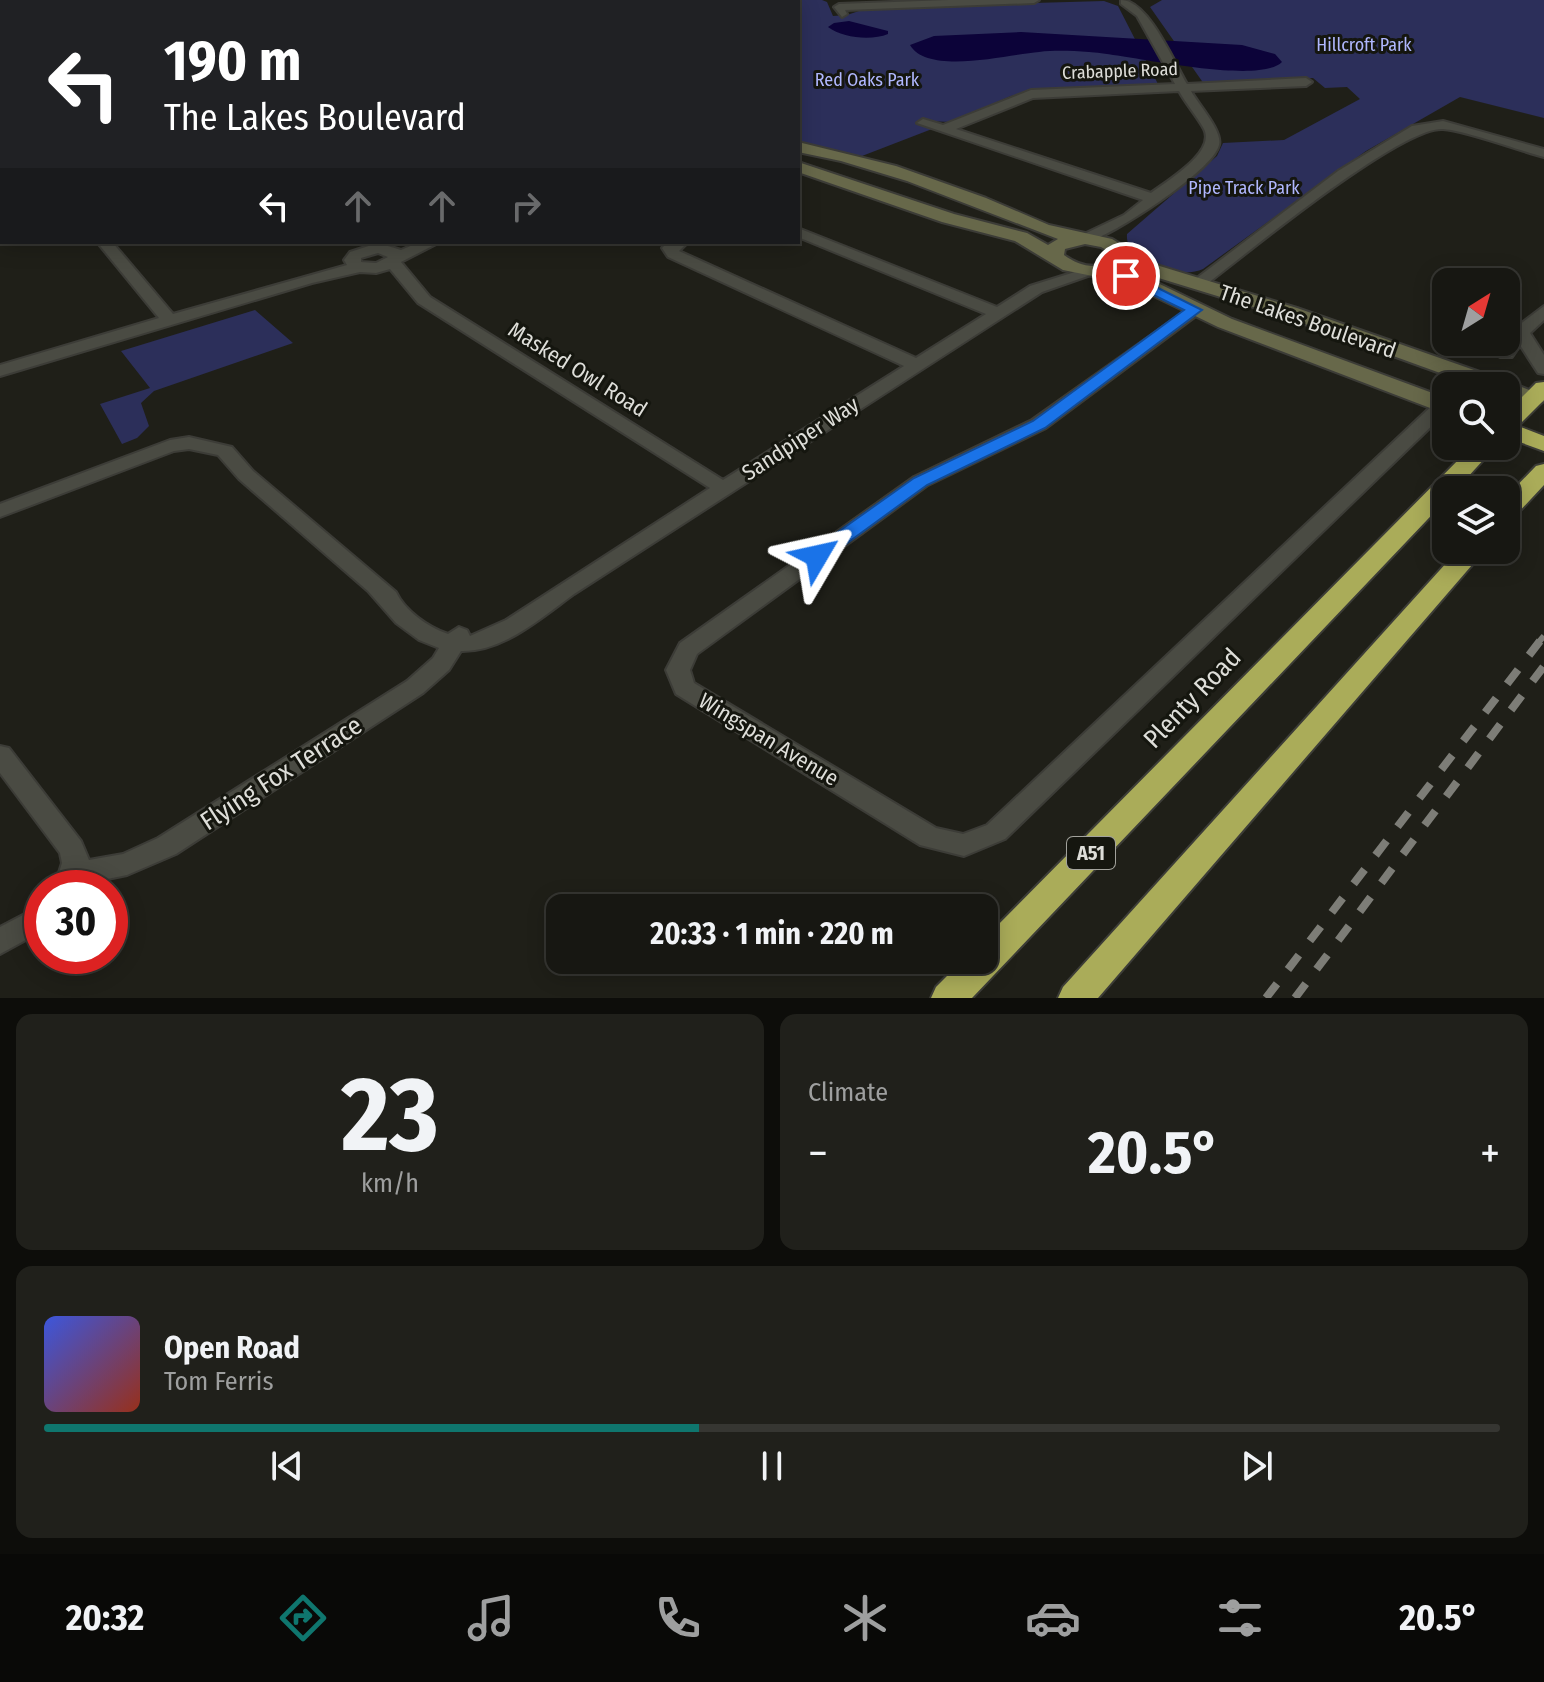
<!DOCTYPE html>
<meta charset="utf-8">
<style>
:root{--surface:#171712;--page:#20201b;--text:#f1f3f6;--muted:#9e9f9f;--line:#363632;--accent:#0f766e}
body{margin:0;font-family:"Fira Sans Condensed",sans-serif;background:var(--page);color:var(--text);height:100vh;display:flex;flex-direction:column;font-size:30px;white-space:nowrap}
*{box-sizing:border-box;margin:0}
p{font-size:26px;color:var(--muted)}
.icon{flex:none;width:44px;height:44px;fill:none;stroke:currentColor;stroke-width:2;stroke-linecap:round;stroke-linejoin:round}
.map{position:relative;height:998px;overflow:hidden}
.drawer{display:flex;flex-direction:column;gap:16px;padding:16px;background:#0d0d0a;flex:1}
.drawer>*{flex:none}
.top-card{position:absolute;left:0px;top:0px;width:800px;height:244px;box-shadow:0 4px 20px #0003,0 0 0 2px var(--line);background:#202124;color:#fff;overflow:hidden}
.needle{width:52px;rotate:37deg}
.tools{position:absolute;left:1432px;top:268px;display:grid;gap:16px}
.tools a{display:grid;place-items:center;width:88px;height:88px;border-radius:16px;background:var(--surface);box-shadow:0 4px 20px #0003,0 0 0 2px var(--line);font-size:40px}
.speed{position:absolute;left:24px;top:870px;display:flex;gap:16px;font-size:40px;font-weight:700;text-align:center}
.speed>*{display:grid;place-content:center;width:104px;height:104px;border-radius:50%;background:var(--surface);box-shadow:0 4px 20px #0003,0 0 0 2px var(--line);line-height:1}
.speed .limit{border:12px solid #d22;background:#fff;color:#111}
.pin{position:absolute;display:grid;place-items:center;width:68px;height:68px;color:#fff;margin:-34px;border:4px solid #fff;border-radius:50%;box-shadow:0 2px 8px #0007}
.me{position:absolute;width:88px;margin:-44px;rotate:54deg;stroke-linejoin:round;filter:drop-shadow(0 0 6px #0008)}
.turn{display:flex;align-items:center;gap:28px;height:168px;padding:0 32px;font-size:36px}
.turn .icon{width:104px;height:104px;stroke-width:2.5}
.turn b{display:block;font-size:56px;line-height:68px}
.lanes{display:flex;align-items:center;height:76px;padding:0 32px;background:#0003;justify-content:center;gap:40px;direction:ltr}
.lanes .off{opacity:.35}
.big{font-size:60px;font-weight:700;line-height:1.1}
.drawer .widget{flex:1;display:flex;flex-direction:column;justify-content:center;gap:12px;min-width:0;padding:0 28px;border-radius:16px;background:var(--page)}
.drawer .dial{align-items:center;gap:0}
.dial b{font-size:104px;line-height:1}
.song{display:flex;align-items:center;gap:24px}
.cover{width:96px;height:96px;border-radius:12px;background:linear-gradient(135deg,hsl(230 70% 55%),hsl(10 70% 35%))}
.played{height:8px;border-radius:4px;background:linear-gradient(90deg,var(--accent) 45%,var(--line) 45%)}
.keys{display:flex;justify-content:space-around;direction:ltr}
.heat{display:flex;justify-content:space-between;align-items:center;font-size:44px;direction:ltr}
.drawer .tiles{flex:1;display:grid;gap:16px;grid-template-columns:1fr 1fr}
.widget:last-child{grid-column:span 2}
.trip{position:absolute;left:546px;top:894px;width:452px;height:80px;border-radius:16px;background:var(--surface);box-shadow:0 4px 20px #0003,0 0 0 2px var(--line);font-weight:700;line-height:80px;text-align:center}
.tabs{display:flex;height:128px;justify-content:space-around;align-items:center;background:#090907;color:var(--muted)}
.tabs .icon{width:56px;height:56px}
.tabs .on{color:var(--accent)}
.tabs b{font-size:36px;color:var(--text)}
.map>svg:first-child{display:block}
.green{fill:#2c2f5a}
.water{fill:#0c0339}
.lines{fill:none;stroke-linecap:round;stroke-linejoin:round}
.street-casing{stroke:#3c3c37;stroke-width:4}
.secondary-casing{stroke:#3c3c37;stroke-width:4}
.highway-casing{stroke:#3c3c37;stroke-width:4}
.street{fill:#4a4b43;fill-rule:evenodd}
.secondary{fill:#67684a;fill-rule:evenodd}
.highway{fill:#aaac59;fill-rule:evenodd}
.rail-far1{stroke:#7d7d77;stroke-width:6;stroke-dasharray:14 14;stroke-linecap:butt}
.rail{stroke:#7d7d77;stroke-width:8;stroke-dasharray:18 18;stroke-linecap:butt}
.route{fill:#1a73e8;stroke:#114b97;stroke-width:2}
.labels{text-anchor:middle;stroke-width:6;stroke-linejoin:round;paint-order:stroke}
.far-park-label{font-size:18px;fill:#b0b7fe;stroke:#15160f}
.far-street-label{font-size:18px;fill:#deded9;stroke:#15160f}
.shield{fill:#15160f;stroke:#a2a29c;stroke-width:2}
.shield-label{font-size:20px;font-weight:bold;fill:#deded9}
.street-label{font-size:22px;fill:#deded9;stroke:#15160f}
.near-street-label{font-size:26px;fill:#deded9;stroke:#15160f}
</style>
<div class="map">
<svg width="1544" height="998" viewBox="0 0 1544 998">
<rect width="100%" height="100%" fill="#1f1f18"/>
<!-- green -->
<path class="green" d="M777,0H822L827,2L833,16L847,15L868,8L1104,1L1118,6L1159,86L1029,92L1011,96L951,122L926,121L919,125L932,129L862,156L798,143V2Z
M1162,0H1544V118L1460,97L1366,151L1203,269C1181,280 1124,264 1127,234L1217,156L1223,143L1284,140L1360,99L1347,87L1325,88L1313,78L1204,84L1150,7Z
M255,310L293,343L154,391L141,403L149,426L137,438L122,444L100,404L150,388L121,351Z"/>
<!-- water -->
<path class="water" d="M849,21L888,31V34C871,41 843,38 828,27L834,23Z
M1021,32L1242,45L1275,54L1282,62C1258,86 1126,54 1089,52C1072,51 1056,50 1039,52C1010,54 928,76 910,45L934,36Z"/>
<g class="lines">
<!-- street casing -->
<g class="street-casing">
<path id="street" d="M94,0H153L152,2Z
M361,0H372L360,2Z
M503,0H513V2H503Z
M628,0H638V2H628Z
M948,0H1039L1034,3L845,10L847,14L842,17L834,7L839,4Z
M1121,0C1148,0 1174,62 1187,84L1306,78L1312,82L1306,86L1191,91C1198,104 1223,131 1219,145C1213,171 1112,236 1085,243L1078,239L1080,236L1124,215L1143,200L917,123L923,119L943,125L1031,90L1175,84L1137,16L1121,4ZM1179,91C1186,104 1197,116 1204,129C1216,152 1168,180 1151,193L956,129L1033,98Z
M1443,121L1544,149V157C1517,150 1468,131 1443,129C1401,126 1243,256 1203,287L1197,289L1189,284L1338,171L1412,126Z
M2,146V154L0,155V147Z
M798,228L997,307L1030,286L1094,266L1102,271L1042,292L574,594C541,618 503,652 461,651L449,670L423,693L176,854L127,875L83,884L82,888H54L62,863L60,853L0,773V746L9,748L81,841L89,860L123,854L158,838L407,681L433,658L439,648L419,640L396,623L368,591L239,479L218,455L189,449L174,451L0,517V504L170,440L189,437L232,447L253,471L396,592C405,611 428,627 448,634L459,627L467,630L470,636L506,620L710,488L418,303L390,269L376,273L360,272L312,283L0,376V365L159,318L97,242H112L173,314L347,265L344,260L350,252L378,243L401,250L420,242H440L401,262L430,297L723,480L904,366L668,257L662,248L665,245L688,242L679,251L916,358L986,314L798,237ZM378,253L388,257L376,263L361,262V258Z
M1194,305L1200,307V313L1046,428L928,485L697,654L690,670L694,683L936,828L963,834L987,825L1437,401L1446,400V412L1005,839L964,856L920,845L676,694L666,670L680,643L914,477L1032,420Z
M1544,306V320L1530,333L1544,355V374L1538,373L1520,345L1512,357H1500L1497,353L1515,328Z
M42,905V931L0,954V927Z"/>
</g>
<!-- secondary casing -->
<g class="secondary-casing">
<path id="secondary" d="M341,0H356L357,2H342Z
M798,142L896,166L986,198L1049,225L1112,239L1153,264L1297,308L1514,384L1542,395L1544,401L1534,407L1506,397V386H1476L1283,316L1139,272L1130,265L1123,271L1139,274L1232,319L1446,398V413L1438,411L1218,327L1127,283L1063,270L1015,241L942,222L798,172V162L954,214L1027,233L1048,245L1058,239L907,181L841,161L798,152ZM1085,244L1101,247L1113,254V261C1095,270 1079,266 1064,255L1065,249Z"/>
</g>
<!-- highway casing -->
<g class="highway-casing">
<path id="highway" d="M1544,382V400L1518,426L1544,436V451L1506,437V413L1536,383Z
M1472,446H1496L1456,490H1446V500L972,998H931L936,987L963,960H984V939Z
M1544,464V485L1515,516L1506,518V497L1536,466Z
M1458,550H1485L1098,998H1058L1063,987Z"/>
</g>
<!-- street -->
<use href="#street" class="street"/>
<!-- secondary -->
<use href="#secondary" class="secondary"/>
<!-- highway -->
<use href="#highway" class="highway"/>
<!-- rail-far1 -->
<path class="rail-far1" d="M1538,643L1544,636"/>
<!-- rail -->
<path class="rail" d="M1266,998L1540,641
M1295,998L1544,666"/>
</g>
<!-- route -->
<path class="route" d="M1126,272L1202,310L1045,428L927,485L824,560H811L808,556L811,551L914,478L1033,421L1184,310L1121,279L1119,276Z"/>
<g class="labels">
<!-- far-park labels -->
<g class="far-park-label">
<text x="1364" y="51">Hillcroft Park</text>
<text x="867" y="86">Red Oaks Park</text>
<text x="1244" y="194">Pipe Track Park</text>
</g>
<!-- far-street labels -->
<g class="far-street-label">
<text transform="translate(1120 71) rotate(-2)" y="6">Crabapple Road</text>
</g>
<!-- shield labels -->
<rect class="shield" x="1067" y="837" width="48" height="32" rx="6"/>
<g class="shield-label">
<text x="1091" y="860">A51</text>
</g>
<!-- street labels -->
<g class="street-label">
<text transform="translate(1308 321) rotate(19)" y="8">The Lakes Boulevard</text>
<text transform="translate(578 369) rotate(32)" y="8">Masked Owl Road</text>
<text transform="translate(800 438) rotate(-33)" y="8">Sandpiper Way</text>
<text transform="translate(769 739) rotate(31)" y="8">Wingspan Avenue</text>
</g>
<!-- near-street labels -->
<g class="near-street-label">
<text transform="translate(1192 698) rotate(-46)" y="9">Plenty Road</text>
<text transform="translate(281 773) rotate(-33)" y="9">Flying Fox Terrace</text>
</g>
</g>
</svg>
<div class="tools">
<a><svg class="needle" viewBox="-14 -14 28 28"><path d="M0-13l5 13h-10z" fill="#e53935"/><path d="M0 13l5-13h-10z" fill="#9e9f9f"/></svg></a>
<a><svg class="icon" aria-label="search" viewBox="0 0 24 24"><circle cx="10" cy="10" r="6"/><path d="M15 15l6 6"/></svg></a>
<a><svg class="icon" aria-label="layers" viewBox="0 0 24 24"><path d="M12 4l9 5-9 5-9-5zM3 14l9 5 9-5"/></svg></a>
</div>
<div class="speed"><div class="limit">30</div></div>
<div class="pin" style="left:1126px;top:276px;background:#d93025"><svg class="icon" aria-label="arrive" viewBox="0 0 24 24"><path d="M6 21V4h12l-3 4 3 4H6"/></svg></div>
<svg class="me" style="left:817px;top:556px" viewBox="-20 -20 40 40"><path d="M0-17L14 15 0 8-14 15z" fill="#1a73e8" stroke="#fff" stroke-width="4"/></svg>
<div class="trip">20:33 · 1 min · 220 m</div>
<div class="top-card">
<div class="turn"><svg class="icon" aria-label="left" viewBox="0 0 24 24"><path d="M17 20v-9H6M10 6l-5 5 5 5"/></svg><div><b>190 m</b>The Lakes Boulevard</div></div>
<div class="lanes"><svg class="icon" aria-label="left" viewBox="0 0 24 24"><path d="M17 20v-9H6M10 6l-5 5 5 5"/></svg><svg class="icon off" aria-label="ahead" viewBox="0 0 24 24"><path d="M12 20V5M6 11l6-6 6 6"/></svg><svg class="icon off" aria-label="ahead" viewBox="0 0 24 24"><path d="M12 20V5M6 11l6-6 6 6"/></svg><svg class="icon off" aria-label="right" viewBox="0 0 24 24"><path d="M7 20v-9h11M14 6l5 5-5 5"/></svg></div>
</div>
</div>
<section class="drawer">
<div class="tiles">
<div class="widget dial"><b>23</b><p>km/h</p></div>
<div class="widget"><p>Climate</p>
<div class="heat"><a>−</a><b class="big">20.5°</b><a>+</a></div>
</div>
<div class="widget">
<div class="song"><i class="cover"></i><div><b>Open Road</b><p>Tom Ferris</p></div></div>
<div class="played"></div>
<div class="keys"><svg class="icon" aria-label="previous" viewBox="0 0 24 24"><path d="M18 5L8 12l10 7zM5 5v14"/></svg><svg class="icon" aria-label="pause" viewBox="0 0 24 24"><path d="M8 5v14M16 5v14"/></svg><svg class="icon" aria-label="next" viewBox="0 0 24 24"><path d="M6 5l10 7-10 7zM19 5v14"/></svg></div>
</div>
</div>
</section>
<nav class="tabs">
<b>20:32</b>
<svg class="icon on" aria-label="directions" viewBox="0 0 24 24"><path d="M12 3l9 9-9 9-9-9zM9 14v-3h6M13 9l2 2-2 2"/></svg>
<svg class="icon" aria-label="music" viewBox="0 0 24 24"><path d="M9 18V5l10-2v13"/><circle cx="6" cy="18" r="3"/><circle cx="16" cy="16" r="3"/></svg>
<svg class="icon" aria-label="phone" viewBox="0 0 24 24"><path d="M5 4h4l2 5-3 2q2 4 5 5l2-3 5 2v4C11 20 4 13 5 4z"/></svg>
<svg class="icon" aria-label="climate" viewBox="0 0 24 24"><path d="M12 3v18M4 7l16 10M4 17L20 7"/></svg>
<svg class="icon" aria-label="car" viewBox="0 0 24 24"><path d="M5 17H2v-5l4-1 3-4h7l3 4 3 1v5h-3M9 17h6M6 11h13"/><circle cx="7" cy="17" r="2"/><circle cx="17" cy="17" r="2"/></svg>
<svg class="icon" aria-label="filters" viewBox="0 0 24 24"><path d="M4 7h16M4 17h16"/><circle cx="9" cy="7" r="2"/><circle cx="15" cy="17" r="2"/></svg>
<b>20.5°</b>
</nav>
